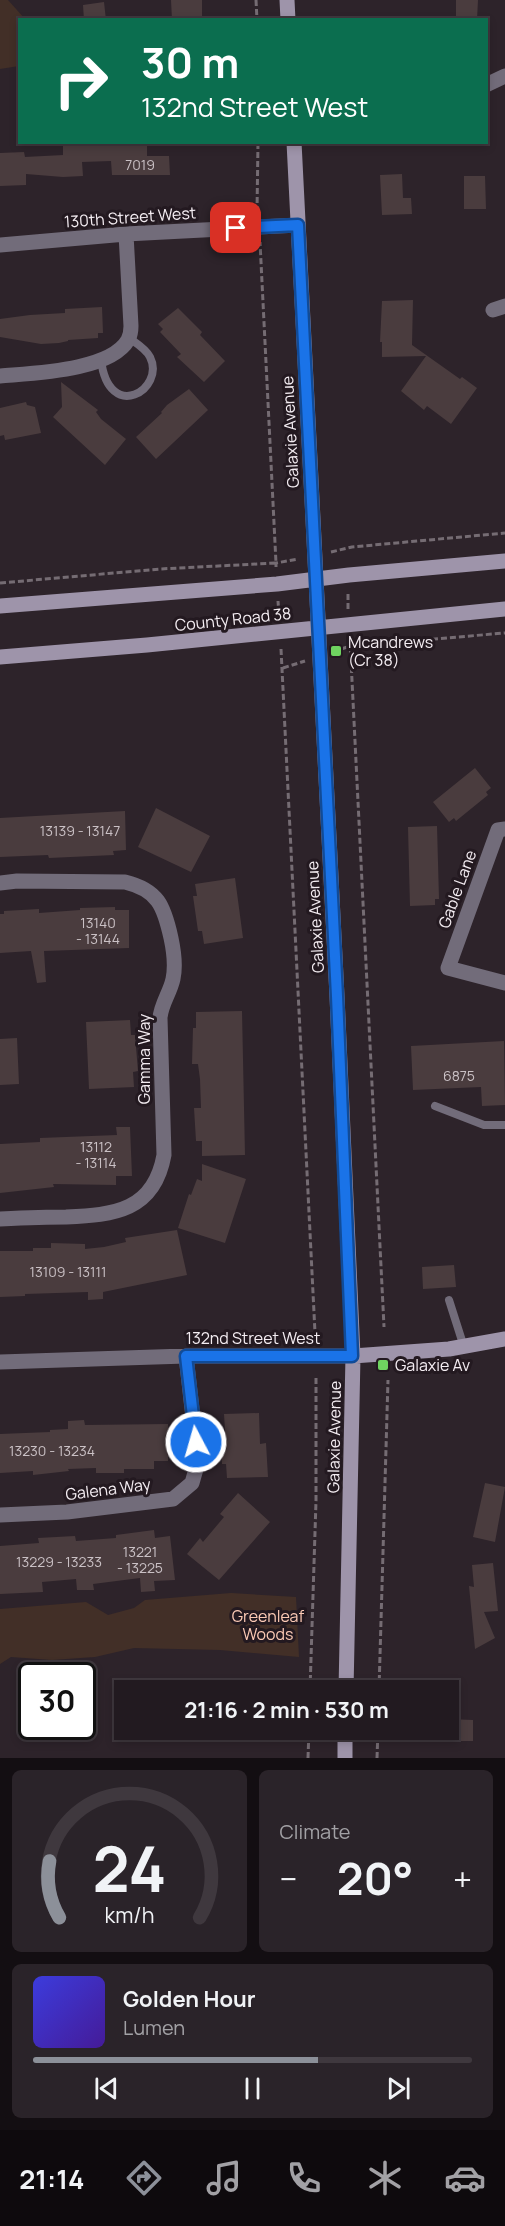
<!DOCTYPE html>
<meta charset="utf-8">
<style>
:root{--surface:#221a20;--page:#2a2329;--text:#f1f3f6;--muted:#a2a1a5;--line:#3f383e;--accent:#8c9099}
body{margin:0;font-family:Manrope,sans-serif;background:var(--page);color:var(--text);height:100vh;display:flex;flex-direction:column;font-size:22px;white-space:nowrap}
*{box-sizing:border-box;margin:0}
p{font-size:20px;color:var(--muted)}
.icon{flex:none;width:33px;height:33px;fill:none;stroke:currentColor;stroke-width:2;stroke-linecap:round;stroke-linejoin:round}
.map{position:relative;height:1758px;overflow:hidden}
.panel{display:flex;flex-direction:column;gap:12px;padding:12px;background:#130e12;flex:1}
.panel>*{flex:none}
.top-card{position:absolute;left:18px;top:18px;width:470px;height:126px;border-radius:0px;box-shadow:0 3px 9px #0003,0 0 0 2px var(--line);background:#0b6e4f;color:#fff;overflow:hidden}
.speed{position:absolute;left:18px;top:1662px;display:flex;gap:12px;font-size:30px;font-weight:700;text-align:center}
.speed>*{display:grid;place-content:center;width:78px;height:78px;border-radius:50%;background:var(--surface);box-shadow:0 3px 9px #0003,0 0 0 2px var(--line);line-height:1}
.speed .limit{border:3px solid #111;border-radius:9px;background:#fff;color:#111}
.pin{position:absolute;display:grid;place-items:center;width:51px;height:51px;color:#fff;margin:-26px;border-radius:12px;box-shadow:0 3px 9px #0006}
.me{position:absolute;width:66px;margin:-33px;rotate:354deg;stroke-linejoin:round;filter:drop-shadow(0 0 4px #0008)}
.turn{display:flex;align-items:center;gap:21px;height:126px;padding:0 24px;font-size:27px}
.turn .icon{width:78px;height:78px;stroke-width:2.5}
.turn b{display:block;font-size:42px;line-height:51px}
.big{font-size:45px;font-weight:700;line-height:1.1}
.panel .widget{flex:1;display:flex;flex-direction:column;justify-content:center;gap:9px;min-width:0;padding:0 21px;border-radius:9px;background:var(--page)}
.panel .dial{align-items:center;gap:0}
.dial svg{height:156px;overflow:visible;fill:none;stroke:var(--line);stroke-width:7;stroke-linecap:round;text-anchor:middle}
.dial text{fill:var(--text);stroke:none}
.song{display:flex;align-items:center;gap:18px}
.cover{width:72px;height:72px;border-radius:9px;background:linear-gradient(135deg,hsl(240 70% 55%),hsl(260 70% 35%))}
.played{height:6px;border-radius:3px;background:linear-gradient(90deg,var(--accent) 65%,var(--line) 65%)}
.keys{display:flex;justify-content:space-around;direction:ltr}
.heat{display:flex;justify-content:space-between;align-items:center;font-size:33px;direction:ltr}
.panel .tiles{flex:1;display:grid;gap:12px;grid-template-columns:1fr 1fr}
.widget:last-child{grid-column:span 2}
.trip{position:absolute;left:114px;top:1680px;width:345px;height:60px;border-radius:0px;background:var(--surface);box-shadow:0 3px 9px #0003,0 0 0 2px var(--line);font-weight:700;line-height:60px;text-align:center}
.tab-bar{display:flex;height:96px;justify-content:space-around;align-items:center;background:#0e0a0d;color:var(--muted)}
.tab-bar .icon{width:42px;height:42px}
.tab-bar .active{color:var(--accent)}
.tab-bar b{font-size:27px;color:var(--text)}
.map>svg:first-child{display:block}
.green{fill:#422f27}
.building{fill:#4a3c3e}
.lines{fill:none;stroke-linecap:round;stroke-linejoin:round}
.path{stroke:#756c73;stroke-width:3;stroke-dasharray:6 3;stroke-linecap:butt}
.lane{stroke:#726c7a;stroke-width:8}
.street{stroke:#726c7a;stroke-width:15}
.secondary{stroke:#9e94aa;stroke-width:15}
.route-casing{stroke:#114b97;stroke-width:15}
.route{stroke:#1a73e8;stroke-width:10}
.poi-dot{fill:#6fd360;stroke:#231920;stroke-width:2}
.labels{text-anchor:middle;stroke-width:6;stroke-linejoin:round;paint-order:stroke}
.number-label{font-size:14px;fill:#cac1c5}
.street-label{font-size:16px;fill:#f4edf2;stroke:#231920}
.poi-label{font-size:16px;fill:#f4edf2;stroke:#231920;text-anchor:start}
.park-label{font-size:16px;fill:#fccab5;stroke:#231920}
</style>
<div class="map">
<svg width="505" height="1758" viewBox="0 0 505 1758">
<rect width="100%" height="100%" fill="#2d232a"/>
<!-- green -->
<path class="green" d="M0,0H8L25,19L20,20L19,66L0,69Z
M231,1593L296,1597L299,1657L220,1650L134,1648L95,1657L52,1660L11,1657L0,1664V1609L86,1602L108,1615L134,1608L145,1600Z"/>
<!-- building -->
<path class="building" d="M171,0H202V20H172Z
M456,0H478L477,20H456Z
M104,2L106,20H84L83,5Z
M63,142L147,144V156H169L170,175H112L111,161L82,162L83,176L63,177L26,174V185L0,186V153L24,152L25,157L63,155Z
M402,174L403,198H411L412,214L382,215L380,175Z
M464,176H485L486,209H464Z
M413,300L412,345L460,379L462,377L477,388L451,424L427,406L424,410L401,391L426,356L382,357V342H380L382,301Z
M102,307L103,333H98V338L68,340V341L59,343L41,344L0,337V319L30,315L65,313V309Z
M178,308L202,332L200,335L225,361L204,382L177,357L181,354L160,332L163,329L158,324Z
M61,382L98,410L96,412L101,419L126,439L105,465L53,417L62,407Z
M189,389L208,410L156,459L136,437L162,413L161,412L167,405Z
M26,402L27,405L35,407L41,433L5,440L4,435L0,436V408Z
M475,768L491,788L486,792L488,795L456,821L454,818L449,822L433,802Z
M156,808L210,836L191,872L138,847Z
M125,811L126,850L113,851L114,855L49,858L48,855L0,857V818Z
M437,826L439,899H435V905L410,906L408,827Z
M235,878L243,938L204,944L202,931H198L193,896H197L195,884Z
M115,907V910H129V948L44,951L46,982L37,983L31,951L0,953V914H4V911L39,909V913L80,910V908Z
M242,1011L245,1155L202,1156V1141H196L194,1108H201L200,1079L198,1064H192L193,1028H196V1012Z
M130,1020L131,1035H135L138,1071L133,1072L134,1087L89,1089L86,1022Z
M17,1038L19,1084L0,1085V1039Z
M504,1041L505,1105L482,1106L481,1087L413,1090L411,1046Z
M116,1127H130L132,1176H116V1185L53,1184L54,1187L0,1193V1144L40,1142V1138L117,1135Z
M202,1164L246,1179L225,1243L178,1228L189,1194L191,1195L197,1179L202,1181Z
M177,1230L187,1275L103,1292V1299L88,1300V1292L25,1294V1296L0,1297V1251H33V1248H51V1243L85,1244V1249L104,1247L126,1242L125,1238Z
M454,1265L456,1287L423,1289L422,1267Z
M259,1413L260,1444L266,1443L268,1477L227,1478L226,1464H222L221,1446H226L224,1414Z
M84,1420L85,1425L168,1424V1461H154V1469H124V1473H96V1468L68,1469L69,1471L33,1475V1471L0,1473V1434L50,1432V1430L68,1429V1421Z
M485,1483L505,1487L495,1542L473,1537Z
M238,1493L270,1522L219,1580L187,1554L200,1538L203,1542L224,1517L220,1514Z
M154,1530L155,1538L170,1536L175,1580L154,1581L155,1591L141,1592L140,1578L93,1584L94,1590H77L76,1579L42,1582L43,1592L0,1594V1546L39,1543L38,1538L75,1536L76,1541L116,1538V1535Z
M493,1563L498,1611L484,1612L495,1638L475,1649L469,1586L474,1587L472,1565Z
M448,1719L473,1720V1741H448Z"/>
<g class="lines">
<!-- path -->
<path class="path" d="M256,0L257,20
M257,212L258,142
M331,552L352,547L505,533
M276,567V563L298,559
M0,583L160,569L276,563L260,242
M278,601L279,615
M348,609V592
M350,640L384,1327
M281,649L315,1333
M334,651L351,646L505,633
M283,668L305,661
M310,1690L316,1501V1375
M379,1690L388,1380
M308,1758L309,1730
M377,1758L378,1730"/>
<!-- lane -->
<path class="lane" d="M101,360C109,424 166,389 150,357C146,349 136,343 129,338
M435,1106L484,1125H505
M449,1300L464,1347"/>
<!-- street -->
<path class="street" d="M486,85L505,76
M0,245L126,234L298,225
M493,310L505,306
M0,376C33,373 110,371 128,340C130,336 131,331 131,326L126,234
M505,829L498,830L448,968L505,983
M0,883L17,881L125,882C158,890 164,906 171,938C174,952 176,965 173,979C170,993 161,1004 160,1018L164,1155C154,1211 114,1215 66,1217C44,1217 22,1218 0,1219
M0,1362L186,1356H353
M0,1515L67,1512L173,1499L192,1483L198,1462L186,1356"/>
<!-- secondary -->
<path class="secondary" d="M287,0L288,20
M294,142L337,996L353,1356L346,1690
M0,606L277,584L349,575L505,561
M0,657L147,645L505,609
M353,1356L449,1349L505,1339
M345,1758V1730"/>
</g>
<g class="lines">
<!-- route casing -->
<g class="route-casing">
<path id="route" d="M196,1442L186,1356H352L337,996L298,225L236,228"/>
</g>
<!-- route -->
<use href="#route" class="route"/>
</g>
<!-- markers -->
<g class="poi-dot">
<rect x="330" y="645" width="12" height="12" rx="3"/>
<rect x="377" y="1359" width="12" height="12" rx="3"/>
</g>
<g class="labels">
<!-- number labels -->
<g class="number-label">
<text x="140" y="170">7019</text>
<text x="80" y="836">13139 - 13147</text>
<text x="98" y="928">13140<tspan x="98" dy="16">- 13144</tspan></text>
<text x="459" y="1081">6875</text>
<text x="96" y="1152">13112<tspan x="96" dy="16">- 13114</tspan></text>
<text x="68" y="1277">13109 - 13111</text>
<text x="52" y="1456">13230 - 13234</text>
<text x="140" y="1557">13221<tspan x="140" dy="16">- 13225</tspan></text>
<text x="59" y="1567">13229 - 13233</text>
</g>
<!-- street labels -->
<g class="street-label">
<text transform="translate(130 217) rotate(-4)" y="6">130th Street West</text>
<text transform="translate(290 432) rotate(-93)" y="6">Galaxie Avenue</text>
<text transform="translate(233 619) rotate(-6)" y="6">County Road 38</text>
<text transform="translate(457 889) rotate(-70)" y="6">Gable Lane</text>
<text transform="translate(315 917) rotate(-93)" y="6">Galaxie Avenue</text>
<text transform="translate(144 1059) rotate(-90)" y="6">Gamma Way</text>
<text x="253" y="1344">132nd Street West</text>
<text transform="translate(334 1437) rotate(-89)" y="6">Galaxie Avenue</text>
<text transform="translate(108 1489) rotate(-7)" y="6">Galena Way</text>
</g>
<!-- poi labels -->
<g class="poi-label">
<text x="348" y="648">Mcandrews<tspan x="348" dy="18">(Cr 38)</tspan></text>
<text x="395" y="1371">Galaxie Av</text>
</g>
<!-- park labels -->
<g class="park-label">
<text x="268" y="1622">Greenleaf<tspan x="268" dy="18">Woods</tspan></text>
</g>
</g>
</svg>
<div class="speed"><div class="limit">30</div></div>
<div class="pin" style="left:236px;top:228px;background:#d93025"><svg class="icon" aria-label="arrive" viewBox="0 0 24 24"><path d="M6 21V4h12l-3 4 3 4H6"/></svg></div>
<svg class="me" style="left:196px;top:1442px" viewBox="-20 -20 40 40"><circle r="17" fill="#1a73e8" stroke="#fff" stroke-width="3"/><path d="M0-11L8 9 0 5-8 9z" fill="#fff"/></svg>
<div class="trip">21:16 · 2 min · 530 m</div>
<div class="top-card">
<div class="turn"><svg class="icon" aria-label="right" viewBox="0 0 24 24"><path d="M7 20v-9h11M14 6l5 5-5 5"/></svg><div><b>30 m</b>132nd Street West</div></div>
</div>
</div>
<section class="panel">
<div class="tiles">
<div class="widget dial"><svg viewBox="0 0 100 80">
<path d="M14 69A42 42 0 1 1 86 69"/>
<path d="M14 69A42 42 0 0 1 9 40" stroke="#8c9099"/>
<text x="50" y="56" font-size="32" font-weight="700">24</text>
<text x="50" y="72" font-size="11">km/h</text>
</svg></div>
<div class="widget"><p>Climate</p>
<div class="heat"><a>−</a><b class="big">20°</b><a>+</a></div>
</div>
<div class="widget">
<div class="song"><i class="cover"></i><div><b>Golden Hour</b><p>Lumen</p></div></div>
<div class="played"></div>
<div class="keys"><svg class="icon" aria-label="previous" viewBox="0 0 24 24"><path d="M18 5L8 12l10 7zM5 5v14"/></svg><svg class="icon" aria-label="pause" viewBox="0 0 24 24"><path d="M8 5v14M16 5v14"/></svg><svg class="icon" aria-label="next" viewBox="0 0 24 24"><path d="M6 5l10 7-10 7zM19 5v14"/></svg></div>
</div>
</div>
</section>
<nav class="tab-bar">
<b>21:14</b>
<svg class="icon active" aria-label="directions" viewBox="0 0 24 24"><path d="M12 3l9 9-9 9-9-9zM9 14v-3h6M13 9l2 2-2 2"/></svg>
<svg class="icon" aria-label="music" viewBox="0 0 24 24"><path d="M9 18V5l10-2v13"/><circle cx="6" cy="18" r="3"/><circle cx="16" cy="16" r="3"/></svg>
<svg class="icon" aria-label="phone" viewBox="0 0 24 24"><path d="M5 4h4l2 5-3 2q2 4 5 5l2-3 5 2v4C11 20 4 13 5 4z"/></svg>
<svg class="icon" aria-label="climate" viewBox="0 0 24 24"><path d="M12 3v18M4 7l16 10M4 17L20 7"/></svg>
<svg class="icon" aria-label="car" viewBox="0 0 24 24"><path d="M5 17H2v-5l4-1 3-4h7l3 4 3 1v5h-3M9 17h6M6 11h13"/><circle cx="7" cy="17" r="2"/><circle cx="17" cy="17" r="2"/></svg>
</nav>
